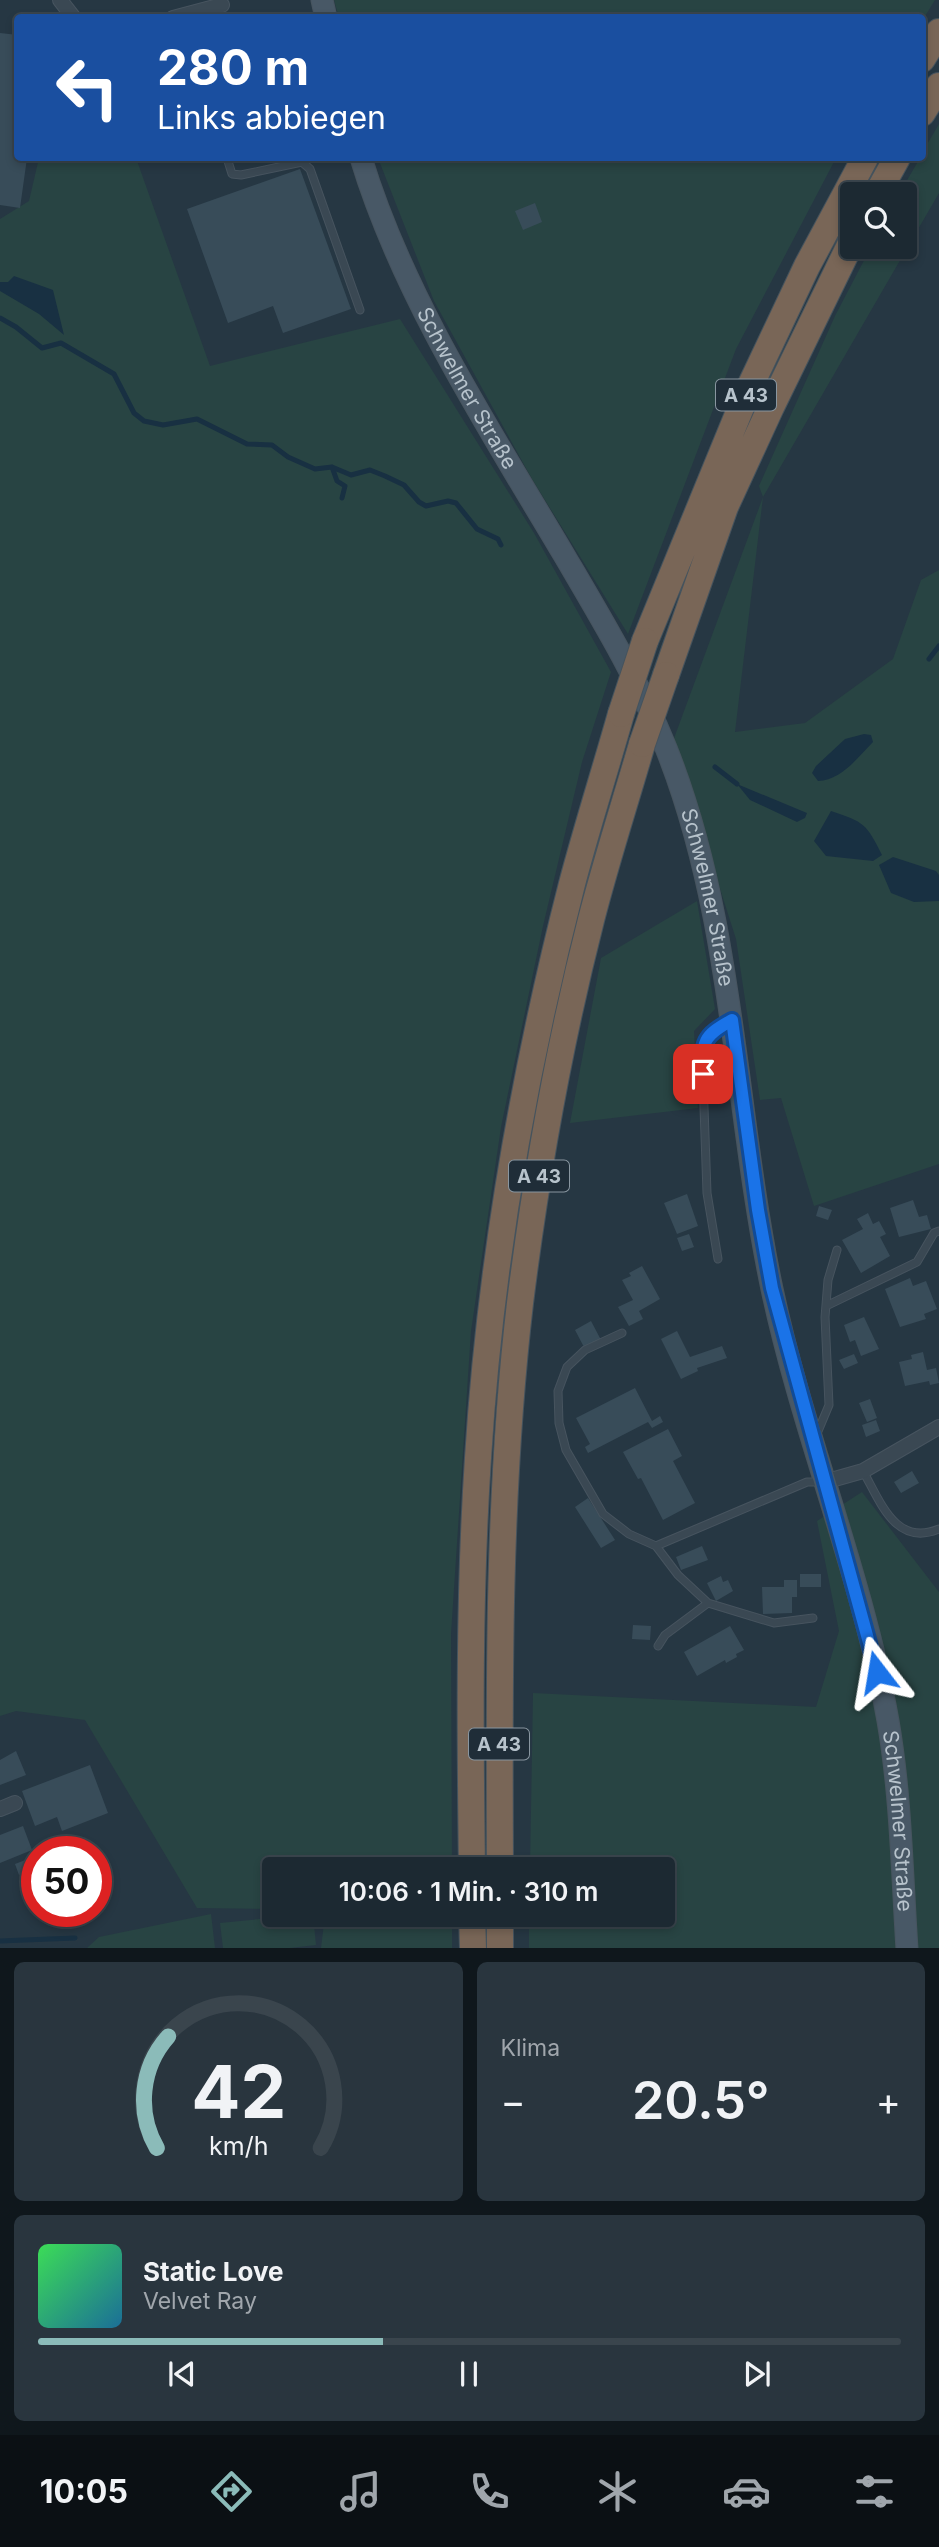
<!DOCTYPE html>
<html lang="de">
<meta charset="utf-8">
<style>
:root{--surface:#1c2932;--page:#29353e;--text:#f1f3f6;--muted:#a0a6ac;--line:#3a454d;--accent:#8bbbb9}
body{margin:0;font-family:Inter,sans-serif;background:var(--page);color:var(--text);height:100vh;display:flex;flex-direction:column;font-size:26px;white-space:nowrap}
*{box-sizing:border-box;margin:0}
p{font-size:23px;color:var(--muted)}
.icon{flex:none;width:38px;height:38px;fill:none;stroke:currentColor;stroke-width:2;stroke-linecap:round;stroke-linejoin:round}
.map{position:relative;height:1948px;overflow:hidden}
.details{display:flex;flex-direction:column;gap:14px;padding:14px;background:#0f171c;flex:1}
.details>*{flex:none}
.hud{position:absolute;left:14px;top:14px;width:912px;height:147px;border-radius:7px;box-shadow:0 4px 10px #0003,0 0 0 2px var(--line);background:#1a4fa0;color:#fff;overflow:hidden}
.fabs{position:absolute;left:840px;top:182px;display:grid;gap:14px}
.fabs a{display:grid;place-items:center;width:77px;height:77px;border-radius:7px;background:var(--surface);box-shadow:0 4px 10px #0003,0 0 0 2px var(--line);font-size:35px}
.speed{position:absolute;left:21px;top:1836px;display:flex;gap:14px;font-size:35px;font-weight:700;text-align:center}
.speed>*{display:grid;place-content:center;width:91px;height:91px;border-radius:50%;background:var(--surface);box-shadow:0 4px 10px #0003,0 0 0 2px var(--line);line-height:1}
.speed .limit{border:10px solid #d22;background:#fff;color:#111}
.pin{position:absolute;display:grid;place-items:center;width:60px;height:60px;color:#fff;margin:-30px;border-radius:14px;box-shadow:0 4px 10px #0006}
.me{position:absolute;width:77px;margin:-38px;rotate:346deg;stroke-linejoin:round;filter:drop-shadow(0 0 5px #0008)}
.turn{display:flex;align-items:center;gap:24px;height:147px;padding:0 28px;font-size:32px}
.turn .icon{width:91px;height:91px;stroke-width:2.5}
.turn b{display:block;font-size:49px;line-height:60px}
.big{font-size:52px;font-weight:600;line-height:1.1}
.details .widget{flex:1;display:flex;flex-direction:column;justify-content:center;gap:10px;min-width:0;padding:0 24px;border-radius:10px;background:var(--page)}
.details .dial{align-items:center;gap:0}
.dial svg{height:182px;overflow:visible;fill:none;stroke:var(--line);stroke-width:7;stroke-linecap:round;text-anchor:middle}
.dial text{fill:var(--text);stroke:none}
.song{display:flex;align-items:center;gap:21px}
.cover{width:84px;height:84px;border-radius:10px;background:linear-gradient(135deg,hsl(130 70% 55%),hsl(200 70% 35%))}
.played{height:7px;border-radius:4px;background:linear-gradient(90deg,var(--accent) 40%,var(--line) 40%)}
.keys{display:flex;justify-content:space-around;direction:ltr}
.heat{display:flex;justify-content:space-between;align-items:center;font-size:38px;direction:ltr}
.details .tiles{flex:1;display:grid;gap:14px;grid-template-columns:1fr 1fr}
.widget:last-child{grid-column:span 2}
.trip{position:absolute;left:262px;top:1857px;width:413px;height:70px;border-radius:7px;background:var(--surface);box-shadow:0 4px 10px #0003,0 0 0 2px var(--line);font-weight:600;line-height:70px;text-align:center}
.tabs{display:flex;height:112px;justify-content:space-around;align-items:center;background:#0b1014;color:var(--muted)}
.tabs .icon{width:49px;height:49px}
.tabs .on{color:var(--accent)}
.tabs b{font-size:32px;color:var(--text)}
.map>svg:first-child{display:block}
.green{fill:#284443}
.water{fill:#183042}
.lines{fill:none;stroke-linecap:round;stroke-linejoin:round}
.stream{stroke:#183042;stroke-width:5}
.building{fill:#384c59}
.lane-casing{stroke:#47545f;stroke-width:9}
.street-casing{stroke:#47545f;stroke-width:16}
.secondary-casing{stroke:#47545f;stroke-width:23}
.highway-casing{stroke:#45535d;stroke-width:28}
.lane{stroke:#3a4853;stroke-width:7}
.street{stroke:#3a4853;stroke-width:14}
.secondary{stroke:#485866;stroke-width:21}
.highway{stroke:#796657;stroke-width:26}
.highway-bridge-casing{stroke:#45535d;stroke-width:28;stroke-linecap:butt}
.highway-bridge{stroke:#796657;stroke-width:26}
.route-casing{stroke:#114b97;stroke-width:18}
.route{stroke:#1a73e8;stroke-width:12}
.labels{text-anchor:middle;stroke-width:7;stroke-linejoin:round;paint-order:stroke}
.shield{fill:#1f2d38;stroke:#8996a0;stroke-width:2}
.shield-label{font-size:19px;font-weight:bold;fill:#b7c3cc}
.street-label{font-size:21px;fill:#b7c3cc;stroke:#1f2d38}
</style>
<div class="map">
<svg width="939" height="1949" viewBox="0 0 939 1949">
<rect width="100%" height="100%" fill="#263743"/>
<!-- green -->
<path class="green" d="M334,0H935L922,21V18H339Z
M939,124V193L763,497L735,732L805,723L893,659L921,580L939,570V1164L814,1206L781,1098L760,1100L736,939L673,741L763,497L759,486L835,316L871,247H905V194H899L920,158H922V153Z
M39,158H136L210,366L400,319L534,533L611,672L582,762L543,926L501,1127L471,1331L451,1634L452,1869H275V1909L197,1908L85,1720L16,1711L0,1716V219L29,201Z
M378,158H836L736,349L628,634L532,479L434,301Z
M697,901L715,1009L694,1031L698,1108L570,1123L601,958Z
M862,1492L939,1592V1948L529,1949V1915L663,1914V1869H530L533,1693L816,1707L839,1631L817,1521Z
M211,1914L215,1948H87L99,1937Z
M300,1915H313L316,1945L281,1949L223,1948L220,1923Z
M325,1915H452V1948H321Z"/>
<!-- water -->
<path class="water" d="M14,276L53,290L64,335L39,314L0,291V282H8Z
M864,734L871,735L873,742C857,758 842,780 818,781L812,773L816,766L845,739Z
M737,784L807,813L805,818L797,822L750,800Z
M831,811C864,822 866,823 882,855L873,861L826,856L814,841Z
M893,857L936,871L939,875V901L914,902L891,893L879,865Z"/>
<g class="lines">
<!-- stream -->
<path class="stream" d="M0,318L16,327L42,348L61,343L114,374L134,413L144,421L163,425L197,419L247,444L272,445L288,457L315,469L332,467L351,475L370,470L385,476L404,485L419,502L426,506L448,501L456,503L477,529L498,539L501,545
M332,467L337,481L345,486L342,498
M929,659L939,646
M715,767L737,784
M0,1941L75,1938"/>
</g>
<!-- building -->
<path class="building" d="M0,33L18,35V158H27L20,208L0,205Z
M300,169L351,309L283,333L273,306L228,323L187,209Z
M535,203L542,222L523,230L515,211Z
M687,1194L698,1226L677,1234L664,1203Z
M913,1200L919,1217L927,1215L931,1229L899,1237L890,1208Z
M819,1206L832,1210L828,1220L816,1216Z
M868,1213L873,1224L879,1221L886,1234L880,1237L890,1256L861,1273L842,1240L863,1229L857,1219Z
M689,1234L694,1247L682,1251L677,1238Z
M642,1266L660,1299L639,1311L643,1319L629,1326L618,1307L633,1300L622,1280L631,1276L629,1273Z
M910,1278L913,1286L926,1281L937,1309L924,1314L926,1319L900,1327L885,1289Z
M864,1317L879,1349L861,1356L855,1340L850,1342L844,1325Z
M591,1321L601,1340L585,1349L575,1330Z
M677,1331L690,1357L722,1346L727,1358L697,1368L698,1371L681,1379L661,1339Z
M923,1352L927,1370L936,1368L939,1383L930,1385L929,1381L905,1386L899,1362L912,1359L911,1355Z
M854,1354L858,1363L844,1369L839,1360Z
M635,1388L652,1421L660,1416L663,1422L652,1428L648,1422L588,1453L585,1447L590,1444L576,1418Z
M870,1399L877,1418L867,1422L859,1403Z
M876,1420L880,1431L866,1437L862,1425Z
M668,1429L682,1456L673,1461L695,1503L663,1520L641,1478L638,1479L623,1452Z
M912,1471L919,1483L901,1493L894,1482Z
M588,1498L615,1540L601,1548L575,1507Z
M702,1546L708,1560L681,1570L676,1557Z
M800,1574H821V1587H800Z
M721,1576L723,1582L728,1580L733,1591L716,1601L707,1583Z
M784,1580H797V1597H792V1613L763,1614L762,1587H784Z
M633,1625L651,1626L650,1640L632,1639Z
M730,1626L744,1650L736,1654L737,1657L726,1663L725,1660L697,1676L684,1652Z
M16,1751L26,1775L0,1785V1760Z
M90,1765L108,1813L62,1831L57,1817L35,1826L22,1791Z
M23,1826L32,1850L0,1863V1835Z
M28,1859L32,1871L19,1875L15,1864Z"/>
<g class="lines">
<!-- lane casing -->
<g class="lane-casing">
<path id="lane" d="M227,158L232,174L241,175L302,162L310,169L360,310
M718,1259L707,1193L702,1050L710,1032L729,1022
M826,1306L917,1262L934,1233L939,1231
M622,1333L585,1350L567,1367L558,1391L559,1423L566,1450L603,1514L629,1534L656,1546L807,1482H823
M816,1436L829,1405L825,1317L828,1280L837,1250
M863,1471C881,1503 896,1547 939,1529
M656,1546L678,1575L708,1603L665,1635L658,1646
M708,1603L774,1623L813,1618"/>
</g>
<!-- street casing -->
<g class="street-casing">
<path id="street" d="M60,0L74,18
M173,18L222,5
M824,1482L863,1471L939,1427
M0,1809L15,1803"/>
</g>
<!-- secondary casing -->
<g class="secondary-casing">
<g id="secondary">
<path d="M322,0L326,18"/>
<path id="s1" d="M361,158C403,297 490,430 564,555C601,618 639,681 666,748C735,921 734,1109 772,1289C803,1435 862,1574 888,1721C901,1796 902,1873 907,1949"/>
</g>
</g>
<!-- highway casing -->
<g class="highway-casing">
<path id="highway" d="M922,59L939,32
M922,113L939,86
M877,194L897,158
M645,641L746,395L807,266L865,158
M666,675L725,507L771,407L852,241
M472,1869C470,1732 469,1594 478,1458C490,1265 524,1071 572,884C587,827 605,771 621,714
M500,1869C499,1680 498,1491 520,1303C536,1175 559,1045 591,920C606,861 625,803 642,744
M472,1914L473,1949
M500,1914V1949"/>
</g>
<!-- lane -->
<use href="#lane" class="lane"/>
<!-- street -->
<use href="#street" class="street"/>
<!-- secondary -->
<use href="#secondary" class="secondary"/>
<!-- highway -->
<use href="#highway" class="highway"/>
<!-- highway-bridge casing -->
<g class="highway-bridge-casing">
<path id="highway-bridge" d="M621,714L645,641
M642,744L666,675"/>
</g>
<!-- highway-bridge -->
<use href="#highway-bridge" class="highway-bridge"/>
</g>
<g class="lines">
<!-- route casing -->
<g class="route-casing">
<path id="route" d="M703,1074C702,1041 703,1036 732,1020L758,1210L772,1288L877,1672"/>
</g>
<!-- route -->
<use href="#route" class="route"/>
</g>
<g class="labels">
<!-- shield labels -->
<g class="shield">
<rect x="716" y="379.5" width="60" height="31" rx="5"/>
<rect x="509" y="1160.5" width="60" height="31" rx="5"/>
<rect x="469" y="1728.5" width="60" height="31" rx="5"/>
</g>
<g class="shield-label">
<text x="746" y="402">A 43</text>
<text x="539" y="1183">A 43</text>
<text x="499" y="1751">A 43</text>
</g>
<!-- street labels -->
<g class="street-label">
<text dy="7" stroke="none"><textPath href="#s1" startOffset="254">Schwelmer Straße</textPath></text>
<text dy="7" stroke="none"><textPath href="#s1" startOffset="821">Schwelmer Straße</textPath></text>
<text dy="7" stroke="none"><textPath href="#s1" startOffset="1766">Schwelmer Straße</textPath></text>
</g>
</g>
</svg>
<div class="fabs">
<a><svg class="icon" aria-label="search" viewBox="0 0 24 24"><circle cx="10" cy="10" r="6"/><path d="M15 15l6 6"/></svg></a>
</div>
<div class="speed"><div class="limit">50</div></div>
<div class="pin" style="left:703px;top:1074px;background:#d93025"><svg class="icon" aria-label="arrive" viewBox="0 0 24 24"><path d="M6 21V4h12l-3 4 3 4H6"/></svg></div>
<svg class="me" style="left:877px;top:1672px" viewBox="-20 -20 40 40"><path d="M0-17L14 15 0 8-14 15z" fill="#1a73e8" stroke="#fff" stroke-width="4"/></svg>
<div class="trip">10:06 · 1 Min. · 310 m</div>
<div class="hud">
<div class="turn"><svg class="icon" aria-label="left" viewBox="0 0 24 24"><path d="M17 20v-9H6M10 6l-5 5 5 5"/></svg><div><b>280 m</b>Links abbiegen</div></div>
</div>
</div>
<section class="details">
<div class="tiles">
<div class="widget dial"><svg viewBox="0 0 100 80">
<path d="M14 69A42 42 0 1 1 86 69"/>
<path d="M14 69A42 42 0 0 1 19 20" stroke="#8bbbb9"/>
<text x="50" y="56" font-size="32" font-weight="700">42</text>
<text x="50" y="72" font-size="11">km/h</text>
</svg></div>
<div class="widget"><p>Klima</p>
<div class="heat"><a>−</a><b class="big">20.5°</b><a>+</a></div>
</div>
<div class="widget">
<div class="song"><i class="cover"></i><div><b>Static Love</b><p>Velvet Ray</p></div></div>
<div class="played"></div>
<div class="keys"><svg class="icon" aria-label="previous" viewBox="0 0 24 24"><path d="M18 5L8 12l10 7zM5 5v14"/></svg><svg class="icon" aria-label="pause" viewBox="0 0 24 24"><path d="M8 5v14M16 5v14"/></svg><svg class="icon" aria-label="next" viewBox="0 0 24 24"><path d="M6 5l10 7-10 7zM19 5v14"/></svg></div>
</div>
</div>
</section>
<nav class="tabs">
<b>10:05</b>
<svg class="icon on" aria-label="directions" viewBox="0 0 24 24"><path d="M12 3l9 9-9 9-9-9zM9 14v-3h6M13 9l2 2-2 2"/></svg>
<svg class="icon" aria-label="music" viewBox="0 0 24 24"><path d="M9 18V5l10-2v13"/><circle cx="6" cy="18" r="3"/><circle cx="16" cy="16" r="3"/></svg>
<svg class="icon" aria-label="phone" viewBox="0 0 24 24"><path d="M5 4h4l2 5-3 2q2 4 5 5l2-3 5 2v4C11 20 4 13 5 4z"/></svg>
<svg class="icon" aria-label="climate" viewBox="0 0 24 24"><path d="M12 3v18M4 7l16 10M4 17L20 7"/></svg>
<svg class="icon" aria-label="car" viewBox="0 0 24 24"><path d="M5 17H2v-5l4-1 3-4h7l3 4 3 1v5h-3M9 17h6M6 11h13"/><circle cx="7" cy="17" r="2"/><circle cx="17" cy="17" r="2"/></svg>
<svg class="icon" aria-label="filters" viewBox="0 0 24 24"><path d="M4 7h16M4 17h16"/><circle cx="9" cy="7" r="2"/><circle cx="15" cy="17" r="2"/></svg>
</nav>
